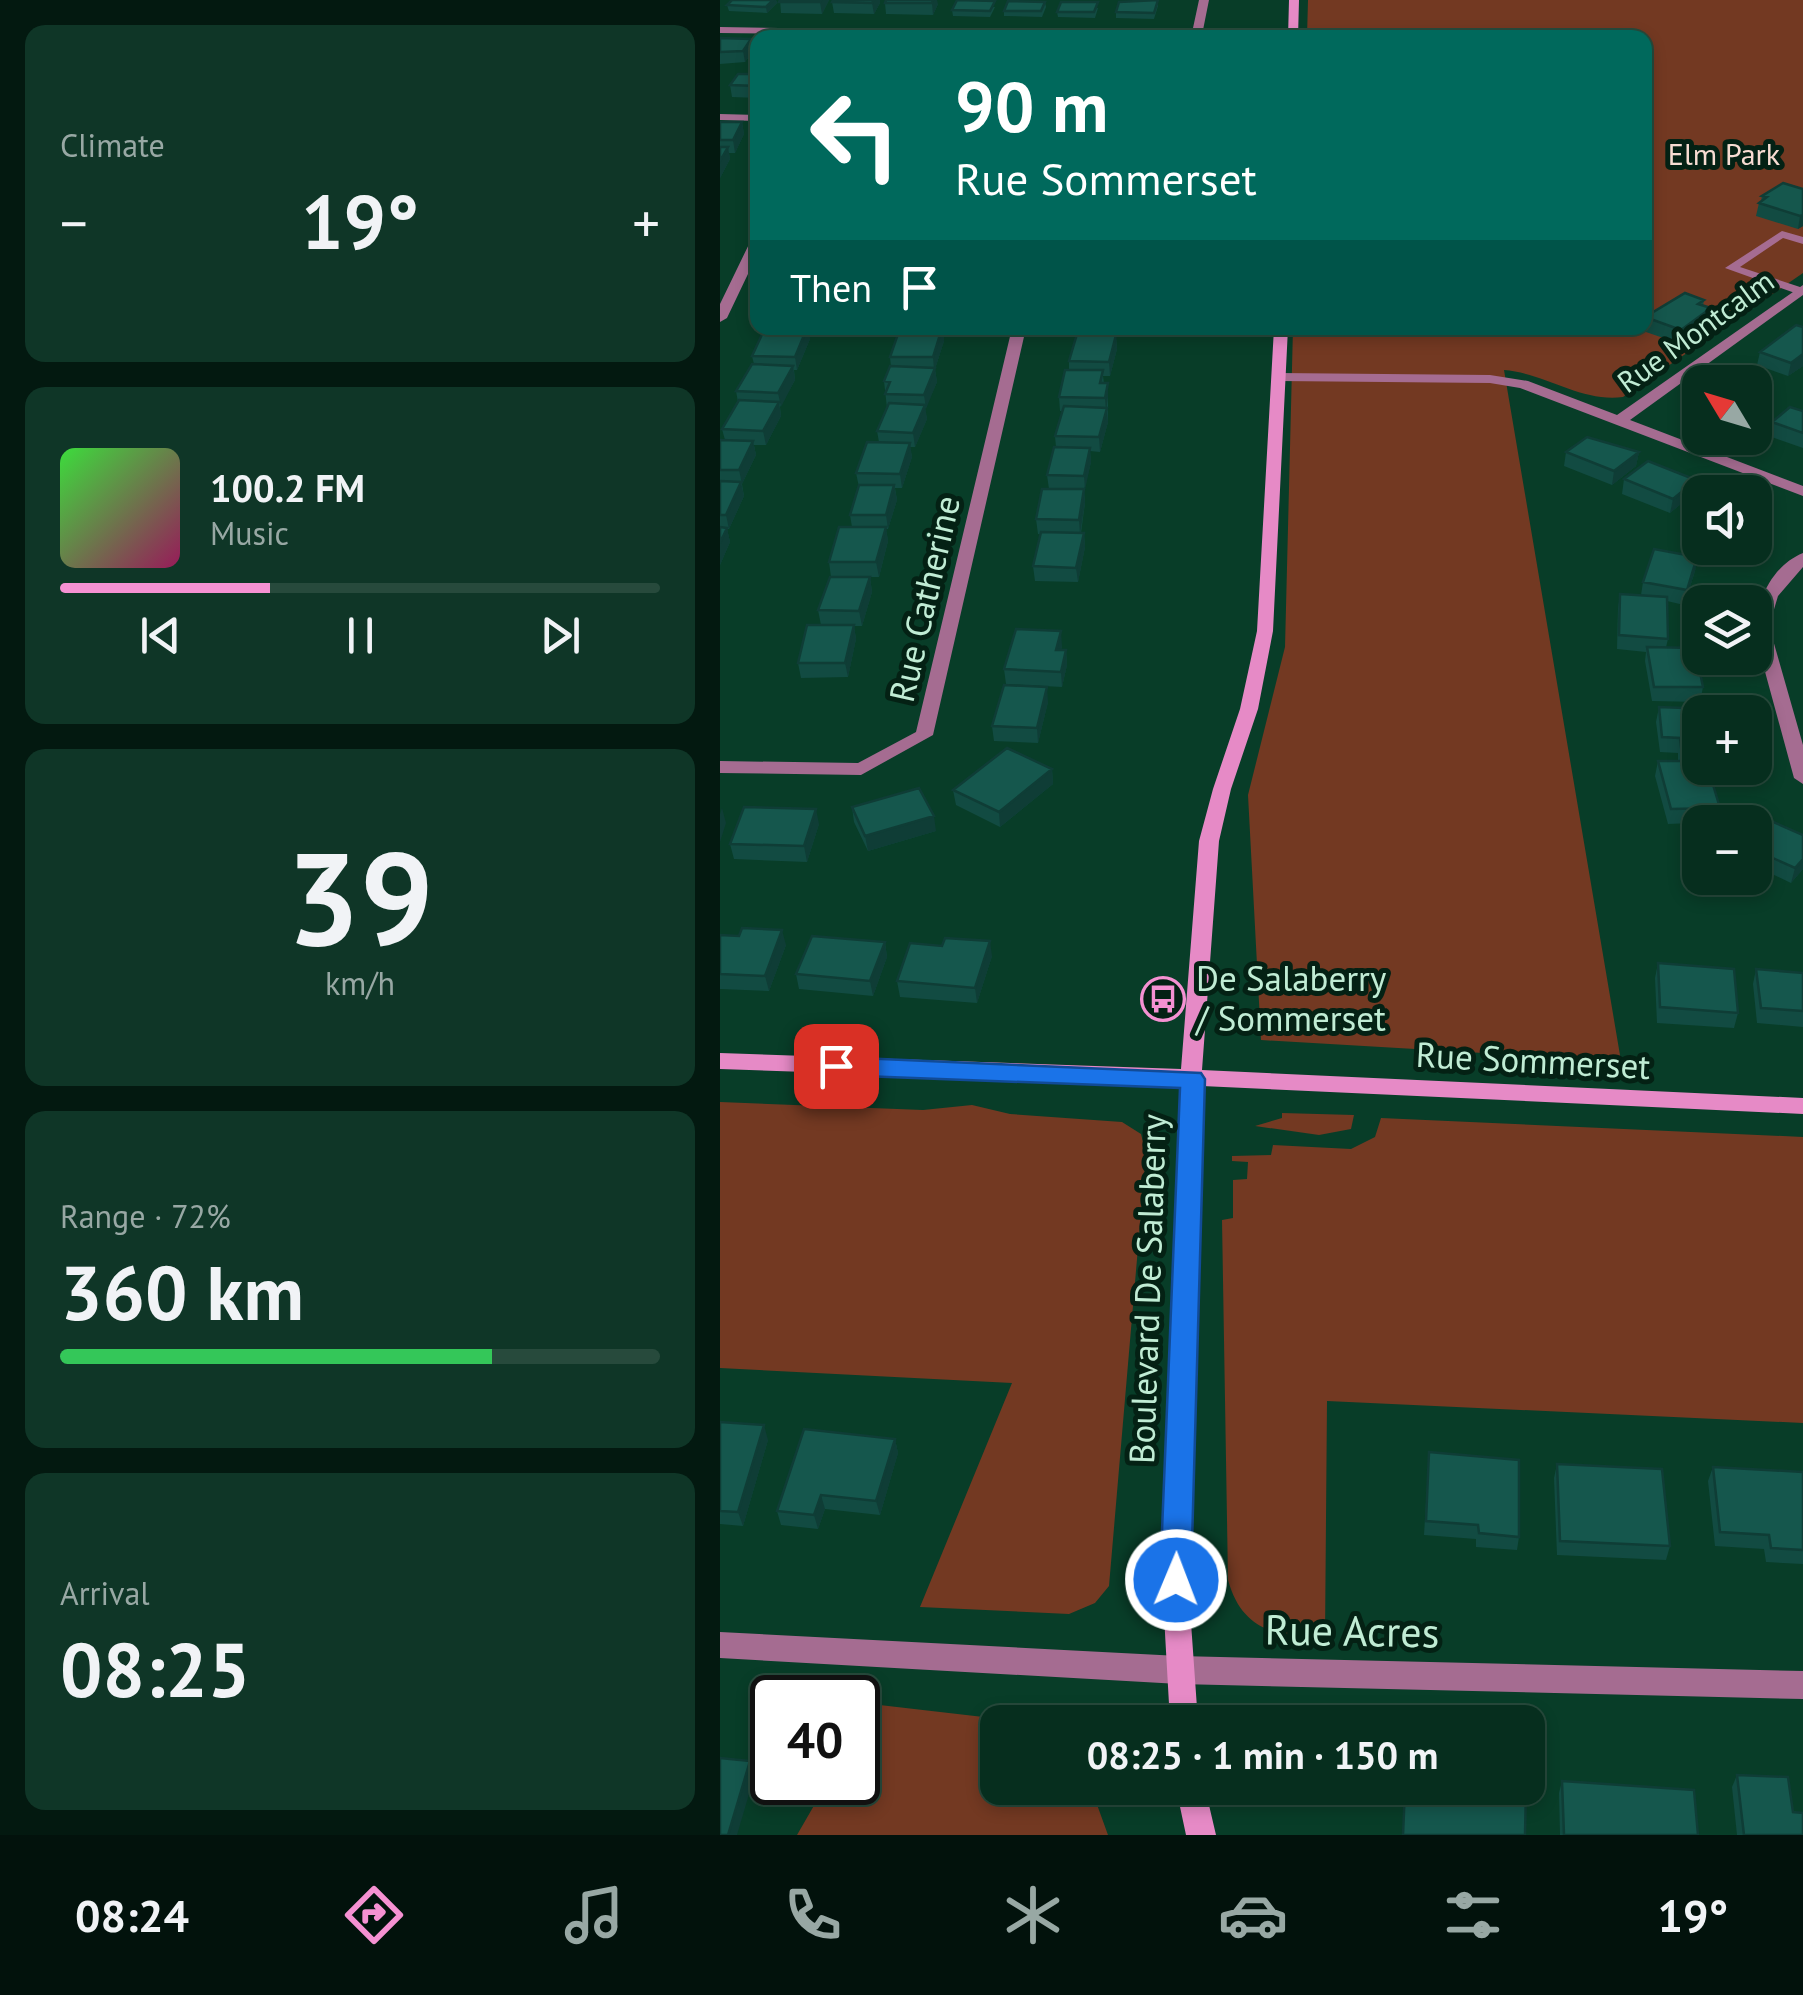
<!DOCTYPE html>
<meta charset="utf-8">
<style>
:root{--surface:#062e1e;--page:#0f3627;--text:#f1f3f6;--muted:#98a8a4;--line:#274a3c;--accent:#f591d2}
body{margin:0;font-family:"PT Sans",sans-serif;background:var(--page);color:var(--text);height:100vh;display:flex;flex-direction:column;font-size:38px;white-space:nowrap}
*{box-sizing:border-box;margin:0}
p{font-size:32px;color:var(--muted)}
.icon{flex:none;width:55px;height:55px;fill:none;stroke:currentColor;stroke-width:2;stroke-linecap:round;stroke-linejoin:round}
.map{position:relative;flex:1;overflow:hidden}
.details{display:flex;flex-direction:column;gap:25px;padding:25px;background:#031910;width:720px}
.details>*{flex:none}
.top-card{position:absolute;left:30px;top:30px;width:902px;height:305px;border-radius:20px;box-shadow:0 5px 15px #0003,0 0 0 2px var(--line);background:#00695c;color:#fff;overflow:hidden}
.needle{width:65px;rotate:308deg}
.controls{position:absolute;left:962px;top:365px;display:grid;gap:20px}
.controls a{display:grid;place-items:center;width:90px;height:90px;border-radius:20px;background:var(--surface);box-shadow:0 5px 15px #0003,0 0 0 2px var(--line);font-size:50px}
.speed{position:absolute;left:30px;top:1675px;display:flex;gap:20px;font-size:50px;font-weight:700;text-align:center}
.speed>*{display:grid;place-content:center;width:130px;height:130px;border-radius:50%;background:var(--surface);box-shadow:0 5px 15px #0003,0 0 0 2px var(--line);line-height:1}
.speed .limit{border:5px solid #111;border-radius:15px;background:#fff;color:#111}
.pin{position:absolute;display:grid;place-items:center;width:85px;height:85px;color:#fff;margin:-42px;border-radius:20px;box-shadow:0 5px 15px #0006}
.me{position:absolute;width:110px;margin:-55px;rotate:1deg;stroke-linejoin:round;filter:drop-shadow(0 0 8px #0008)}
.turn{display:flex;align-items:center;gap:35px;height:210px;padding:0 40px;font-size:45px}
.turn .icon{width:130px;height:130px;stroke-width:2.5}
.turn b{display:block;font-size:70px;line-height:85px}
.then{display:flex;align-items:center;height:95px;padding:0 40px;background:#0003;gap:20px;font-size:38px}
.big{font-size:75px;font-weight:700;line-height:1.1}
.details .card{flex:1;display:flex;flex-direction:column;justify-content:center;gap:15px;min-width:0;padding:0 35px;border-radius:20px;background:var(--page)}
.details .dial{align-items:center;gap:0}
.dial b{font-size:130px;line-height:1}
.song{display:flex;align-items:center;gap:30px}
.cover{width:120px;height:120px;border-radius:15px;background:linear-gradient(135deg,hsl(120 70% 55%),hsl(330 70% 35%))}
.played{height:10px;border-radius:5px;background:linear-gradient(90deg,var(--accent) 35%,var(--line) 35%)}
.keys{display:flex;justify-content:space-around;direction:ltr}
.heat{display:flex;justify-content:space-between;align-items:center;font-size:55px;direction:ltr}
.charge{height:15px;border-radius:8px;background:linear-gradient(90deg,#34c759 72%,var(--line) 0)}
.trip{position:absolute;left:260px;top:1705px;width:565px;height:100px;border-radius:20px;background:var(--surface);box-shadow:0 5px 15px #0003,0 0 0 2px var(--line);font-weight:700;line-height:100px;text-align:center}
.menu{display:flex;height:160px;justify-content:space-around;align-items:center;background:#02120c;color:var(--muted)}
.menu .icon{width:70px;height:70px}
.menu .current{color:var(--accent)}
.menu b{font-size:45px;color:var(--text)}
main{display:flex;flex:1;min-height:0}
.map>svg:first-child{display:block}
.green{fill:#733922}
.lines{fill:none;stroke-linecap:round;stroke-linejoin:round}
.lane{fill:#a56c91;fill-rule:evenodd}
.street{fill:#a56c91;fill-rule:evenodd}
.secondary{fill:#e68ac6;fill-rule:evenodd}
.wall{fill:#124b42}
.shaded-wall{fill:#0f3d36}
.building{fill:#15574d;stroke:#0f3d36;stroke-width:2.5}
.route{fill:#1a73e8;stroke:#114b97;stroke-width:2.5}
.labels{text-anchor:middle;stroke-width:10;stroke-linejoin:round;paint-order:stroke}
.far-park-label{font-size:30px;fill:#f8dcd2;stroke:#042114}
.far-street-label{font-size:30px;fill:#c0ecd4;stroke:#042114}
.street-label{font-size:35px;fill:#c0ecd4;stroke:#042114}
.poi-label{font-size:35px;fill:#c0ecd4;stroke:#042114;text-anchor:start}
.near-street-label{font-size:42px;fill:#c0ecd4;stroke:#042114}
</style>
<main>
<section class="details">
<div class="card"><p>Climate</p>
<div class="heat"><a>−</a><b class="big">19°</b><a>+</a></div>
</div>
<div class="card">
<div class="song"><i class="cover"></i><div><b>100.2 FM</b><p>Music</p></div></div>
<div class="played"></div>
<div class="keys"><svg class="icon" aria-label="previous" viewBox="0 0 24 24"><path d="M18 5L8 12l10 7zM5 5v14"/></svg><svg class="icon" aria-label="pause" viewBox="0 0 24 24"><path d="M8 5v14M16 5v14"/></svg><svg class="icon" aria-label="next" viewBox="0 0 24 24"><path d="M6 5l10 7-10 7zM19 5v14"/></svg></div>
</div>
<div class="card dial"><b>39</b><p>km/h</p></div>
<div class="card"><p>Range · 72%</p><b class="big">360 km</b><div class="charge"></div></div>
<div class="card"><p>Arrival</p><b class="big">08:25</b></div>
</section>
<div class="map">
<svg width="1083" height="1835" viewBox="0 0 1083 1835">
<rect width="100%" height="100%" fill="#083d28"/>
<!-- green -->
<path class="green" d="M588,0H1083V273L903,397C863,403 824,373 784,370L901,1061L541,1040L528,795L565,647L573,328H925V38L587,37Z
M0,1102L203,1110L252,1105L290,1114L402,1122L421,1134L426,1154L389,1586L375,1603L349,1614L200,1607L292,1383L0,1368Z
M562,1113L634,1115L631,1129L599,1135L535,1126L562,1118Z
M661,1118L1083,1137V1423L607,1401L605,1638C558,1637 522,1631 508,1580L502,1220L513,1218V1180L527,1179L528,1162L512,1161V1156L551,1155L553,1145L631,1149L655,1137Z
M151,1704L307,1722H278V1788H371L388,1835H77L107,1783L138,1782V1729Z"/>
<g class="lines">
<!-- lane -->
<path class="lane" d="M1062,231L1083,237V244L1063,238L1020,267L1083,288V294L1075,293L1005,268Z"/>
<!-- street -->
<path class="street" d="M479,0H489L483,30L469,38L0,33V27L460,34L473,28Z
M0,114L38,115V121L0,120Z
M38,234V253L7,318L0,322V304L32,238Z
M1083,285V295L910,420L1083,486V496L800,388L770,383L559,381L552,377L559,373L770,375L808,381L897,415Z
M292,328H306L213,735L141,775L0,773V761L138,763L196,732Z
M1083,553V567L1058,596L1049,626L1083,745V784L1074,778L1035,635C1035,603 1051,566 1083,553Z
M0,1632L459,1656L1083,1671V1699L459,1684L0,1658Z"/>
<!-- secondary -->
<path class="secondary" d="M569,0H579L578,38H568Z
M554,328H568L553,631L538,709L511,789L499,841L482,1070L1083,1098V1114L482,1086L468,1580L478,1722H450L442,1580L460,1085L0,1069V1053L461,1069L479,841L493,789L520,709L537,631Z
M456,1788H485L496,1835H466Z"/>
</g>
<!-- wall -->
<path class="wall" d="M12,0H56L57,3L47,13L9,11L7,5Z
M60,0H109L102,14L61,13Z
M113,0H160V3L154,14L114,13L112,2Z
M438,0V6L434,19L396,18V12Z
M325,2L326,7L322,17L284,16V11Z
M165,3L218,4L213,15L166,14Z
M275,7L270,17L233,16L232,10Z
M378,8L375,18L338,17L337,12Z
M0,38L31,39L33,51L25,62L0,64Z
M38,74V98L12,97L10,85Z
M0,122H22L24,134L15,153H9L10,159L0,178Z
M1083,189V226L1078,229L1036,216L1039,203L1041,201L1042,196Z
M984,300L983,306L988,322L958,343L923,331L925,317Z
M1083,327V366L1068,376L1037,365L1040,352Z
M180,328H231L230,331H223L224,341L215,369L217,382L205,409L207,419L195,447H190L192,457L182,488H175L177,500L168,529H166L168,541L159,577H130H150L152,592L142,626H134L136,639L128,677L81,678L78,663L101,625L98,610L111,577L109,562L132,527L130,515L139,487L136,473L159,442L157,431L167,408L164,381L171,367L170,357Z
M355,328H399L396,336L397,349L390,376H383L384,383H388V422L380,452L370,451L371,462L364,490L365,503L361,533H364L365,547L358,582L315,581L313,566L321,534H318L316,519L329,489L327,475L336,447L335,436L343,411H340L339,397L349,370V361L355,338Z
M88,329L90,339L77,370H74L75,380L60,407L61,416L46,445H34L36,455L22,484L24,496L9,529H7L10,542L0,565V440H5L2,429L18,402L16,391L34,364L32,356Z
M1083,411V448L1049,436L1052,422Z
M846,452H919L916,466L892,485L844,466Z
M904,479L976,480L973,494L950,513L902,494Z
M980,516V536L973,534L975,519Z
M977,557L975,571L964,605L947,601L948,639L946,647L983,687L980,702L932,701L925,661L926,652L897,649L898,608L900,594L921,595L923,582Z
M342,646L341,650H346L347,665L342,687L286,684L284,669Z
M328,702L318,743L274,741L272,726Z
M939,707L980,712V768L1000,808L996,822L948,824L935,776L938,761H958V753L940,752L936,722Z
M332,769L333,784L280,827L236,805L233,790Z
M132,807L216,831L148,851L134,822Z
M1035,822L1083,835V869L1071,883L1035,866Z
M99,824L87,862L14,859L10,844Z
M0,935L66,945L49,991L0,989Z
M165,942L167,957L153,996L79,989L76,974Z
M272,956L257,1003L180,997L177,981Z
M938,963L1018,1013L1014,1028L937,1023L935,978Z
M1036,969L1083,973V1027L1037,1023L1033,984Z
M0,1422L48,1440L23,1526L0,1524Z
M175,1439L178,1453L160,1515L105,1509L98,1529L61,1525L57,1511Z
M709,1452L799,1537L797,1550L756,1547V1539L704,1535Z
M837,1464L950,1546L946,1560L837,1555L834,1478Z
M993,1467L1083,1472V1564L1046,1562L1044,1549L995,1546L988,1481Z
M1017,1775L1073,1812L1083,1835H1017L1012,1787Z
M842,1781L978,1835H840L839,1793Z"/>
<!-- shaded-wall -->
<path class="shaded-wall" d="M53,0H56L57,3L47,13L46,7Z
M101,0H109L102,14L100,2Z
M154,0H160V3L154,14L152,3Z
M213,0H217L218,4L213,15L212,3Z
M31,39L33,51L25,62L23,51Z
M22,122L24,134L15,153L13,140Z
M8,147L10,159L0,178V161Z
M1083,215V226L1078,229L1080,216Z
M991,308L988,322L958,343L961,330Z
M87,328H89L90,339L77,370L75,357Z
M223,328L224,341L215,369L217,382L206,409L204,395L214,370L213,357Z
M394,328H399L396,336L397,349L390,376L389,362L395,341Z
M1083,354V366L1068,376L1071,363Z
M73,366L75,380L61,407L58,393Z
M388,383V397L386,412L387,408L388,422L380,452L379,437L386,412L385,398Z
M1041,385L1039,399L1035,402V390Z
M59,402L61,416L46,445L43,431Z
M205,405L207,419L195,447L193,433Z
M33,441L36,455L22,484L19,470Z
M190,443L192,457L182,488L180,474Z
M370,448L371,462L365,490L364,476Z
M919,452L916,466L892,485L894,471Z
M976,480L973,494L950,513L953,499Z
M21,482L24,496L9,529L6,515Z
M174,485L177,500L168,529L166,515Z
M364,489L365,503L360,534L359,520Z
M1045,509L1042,523L1035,529V517Z
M166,527L168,541L159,577L156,562Z
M7,528L10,542L0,565V543Z
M364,533L365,547L358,582L356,568Z
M977,557L975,571L964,605L967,590Z
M150,577L152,592L142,626L139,611Z
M134,625L136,639L128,677L125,663Z
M341,631L342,646L337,665L336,650Z
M346,650L347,665L342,687L341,672Z
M327,687L328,702L318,743L317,728Z
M332,769L333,784L280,827L279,812Z
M2,808L6,823L0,842V814Z
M96,809L99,824L87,862L84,846Z
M214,816L216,831L148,851L145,836Z
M1083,859V869L1071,883L1075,868Z
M62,930L66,945L49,991L45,976Z
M270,941L272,956L257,1003L255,988Z
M165,942L167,957L153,996L150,981Z
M44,1425L48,1440L23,1526L18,1512Z
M175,1439L178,1453L160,1515L156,1501Z
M101,1495L105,1509L98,1529L94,1515Z
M30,1761L35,1774L17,1835H8Z"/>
<!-- building -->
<path class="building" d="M12,0H53L46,7L7,5Z
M60,0H101L100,2H59Z
M113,0H154L152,3L112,2Z
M166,0H213L212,3H165Z
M237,0L275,1L270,11L232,10Z
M438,0L434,13L396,12L399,2Z
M288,1L325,2L321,11H284Z
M341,2H378L374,12H337Z
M0,38L31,39L23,51L0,52Z
M18,74H38V86L10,85Z
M0,122H22L13,140H0Z
M0,147H8L0,161Z
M1063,183L1083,189V215L1080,216L1039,203L1047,197L1042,196Z
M965,293L984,300L978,304L991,308L961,330L925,317Z
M1076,325L1083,327V354L1071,363L1040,352Z
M45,328H87L75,357L32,356Z
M180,328H222L213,357H170Z
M357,334L396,335L389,362L349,361Z
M32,364L73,366L58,393L16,391Z
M170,366L215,368L204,395L165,394L170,382L164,381Z
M345,370H383L380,383H388L385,398L339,397Z
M1009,374L1034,382H998Z
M19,400L59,402L43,431L2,429Z
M169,403L205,405L193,433L157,431Z
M344,406L387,408L379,437L335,436Z
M1070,407L1083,411V433L1052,422Z
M867,437L919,452L894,471L846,452Z
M0,440L33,441L19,470H0Z
M147,442L190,443L180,474L136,473Z
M334,447L370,448L364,476L327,475Z
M928,461L976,480L953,499L904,479Z
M0,481L21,482L6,515H0Z
M139,485H174L166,515H130Z
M322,489H364L359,520L316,519Z
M1035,505L1045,509L1035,517Z
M0,527L7,528L0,543Z
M119,527H166L156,562H109Z
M321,532L364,533L356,568L313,566Z
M934,549L977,557L967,590L923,582Z
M110,577H150L139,611L98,610Z
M900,594L947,597L948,639L899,635Z
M87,625H134L125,663H78Z
M296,629L341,631L336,650H346L341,672L284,669Z
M927,647L975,648L983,687H934Z
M284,685L327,687L317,728L272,726Z
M939,707L990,709L991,712H980V748L961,747L960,738L942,737Z
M287,748L332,769L279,812L233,790Z
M938,761H980V768H988L1000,808L951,809Z
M199,788L214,816L145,836L132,807Z
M24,807L96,809L84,846L10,844Z
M1028,811L1083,835V859L1075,868L1035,850V822H1017Z
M22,928L62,930L45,976L0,974V935L19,936Z
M92,936L165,942L150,981L76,974Z
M225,938L270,941L255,988L177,981L190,943L222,946Z
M938,963L1014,969L1018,1013L940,1007Z
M1036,969L1083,973V1011L1041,1008Z
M0,1422L44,1425L18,1512L0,1511Z
M84,1429L175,1439L156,1501L101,1495L94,1515L57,1511Z
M709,1452L799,1460V1537L759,1533L758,1525L706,1521Z
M837,1464L942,1469L950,1546L840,1541Z
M993,1467L1083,1472V1550L1051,1548L1049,1535L1000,1532Z
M0,1758L30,1761L8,1835H0Z
M1017,1775L1068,1777L1073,1812L1083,1813V1835H1024Z
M842,1781L974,1790L978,1835H844Z
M685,1788H715L746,1791V1788H806L805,1835H683Z"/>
<!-- route -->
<path class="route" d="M116,1057L481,1073L485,1079L471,1580L466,1590L456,1594L445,1590L440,1580L460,1088L116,1075L108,1072L104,1066L108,1059Z"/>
<!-- icons -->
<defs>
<g id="bus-ring" transform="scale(2.25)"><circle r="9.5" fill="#042114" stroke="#f591d2" stroke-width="1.5"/><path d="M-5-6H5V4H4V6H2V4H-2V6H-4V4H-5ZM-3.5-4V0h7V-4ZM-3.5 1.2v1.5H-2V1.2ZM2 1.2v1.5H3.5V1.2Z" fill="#f591d2"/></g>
</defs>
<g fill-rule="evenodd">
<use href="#bus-ring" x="443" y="999"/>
</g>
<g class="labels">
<!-- far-park labels -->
<g class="far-park-label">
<text x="1004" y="165">Elm Park</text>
</g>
<!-- far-street labels -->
<g class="far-street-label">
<text transform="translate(976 332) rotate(-36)" y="10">Rue Montcalm</text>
</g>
<!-- street labels -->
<g class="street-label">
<text transform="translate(205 599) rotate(-77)" y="12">Rue Catherine</text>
<text transform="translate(813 1061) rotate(3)" y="12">Rue Sommerset</text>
<text transform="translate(428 1289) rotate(-88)" y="12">Boulevard De Salaberry</text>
</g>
<!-- poi labels -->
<g class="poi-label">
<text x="476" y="991">De Salaberry<tspan x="476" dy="40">/ Sommerset</tspan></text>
</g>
<!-- near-street labels -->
<g class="near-street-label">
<text transform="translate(632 1631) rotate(1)" y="15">Rue Acres</text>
</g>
</g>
</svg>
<div class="controls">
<a><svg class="needle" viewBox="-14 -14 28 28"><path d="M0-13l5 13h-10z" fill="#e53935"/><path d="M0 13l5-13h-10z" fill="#98a8a4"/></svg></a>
<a><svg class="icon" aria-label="sound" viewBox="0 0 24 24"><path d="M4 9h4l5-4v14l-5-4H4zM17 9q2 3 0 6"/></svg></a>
<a><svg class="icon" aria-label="layers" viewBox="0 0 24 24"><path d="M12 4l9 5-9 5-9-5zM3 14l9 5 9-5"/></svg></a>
<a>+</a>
<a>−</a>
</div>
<div class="speed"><div class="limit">40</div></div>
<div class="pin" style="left:116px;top:1066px;background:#d93025"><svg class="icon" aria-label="arrive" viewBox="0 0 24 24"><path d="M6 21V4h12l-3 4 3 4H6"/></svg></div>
<svg class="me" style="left:456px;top:1580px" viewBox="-20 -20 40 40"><circle r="17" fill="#1a73e8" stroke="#fff" stroke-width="3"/><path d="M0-11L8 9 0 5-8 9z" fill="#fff"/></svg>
<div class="trip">08:25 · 1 min · 150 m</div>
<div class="top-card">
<div class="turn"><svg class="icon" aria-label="left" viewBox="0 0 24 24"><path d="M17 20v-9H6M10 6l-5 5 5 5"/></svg><div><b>90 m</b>Rue Sommerset</div></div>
<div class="then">Then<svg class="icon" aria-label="arrive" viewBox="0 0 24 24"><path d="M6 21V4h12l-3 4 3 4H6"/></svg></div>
</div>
</div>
</main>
<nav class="menu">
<b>08:24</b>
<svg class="icon current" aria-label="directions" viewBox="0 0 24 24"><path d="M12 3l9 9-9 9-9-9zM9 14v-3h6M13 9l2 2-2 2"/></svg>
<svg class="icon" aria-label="music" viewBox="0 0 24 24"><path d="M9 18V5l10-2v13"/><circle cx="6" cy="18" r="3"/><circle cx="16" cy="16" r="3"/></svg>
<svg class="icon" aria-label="phone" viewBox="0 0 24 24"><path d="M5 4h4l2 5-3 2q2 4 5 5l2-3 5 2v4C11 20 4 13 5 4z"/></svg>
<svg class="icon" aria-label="climate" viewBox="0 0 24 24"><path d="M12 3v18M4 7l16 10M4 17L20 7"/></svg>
<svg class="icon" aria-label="car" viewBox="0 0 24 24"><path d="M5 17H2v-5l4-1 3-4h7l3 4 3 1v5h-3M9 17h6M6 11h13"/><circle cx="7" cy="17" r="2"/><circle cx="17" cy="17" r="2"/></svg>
<svg class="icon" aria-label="filters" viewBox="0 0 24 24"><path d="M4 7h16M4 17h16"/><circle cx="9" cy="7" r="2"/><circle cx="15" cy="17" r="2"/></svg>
<b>19°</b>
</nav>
